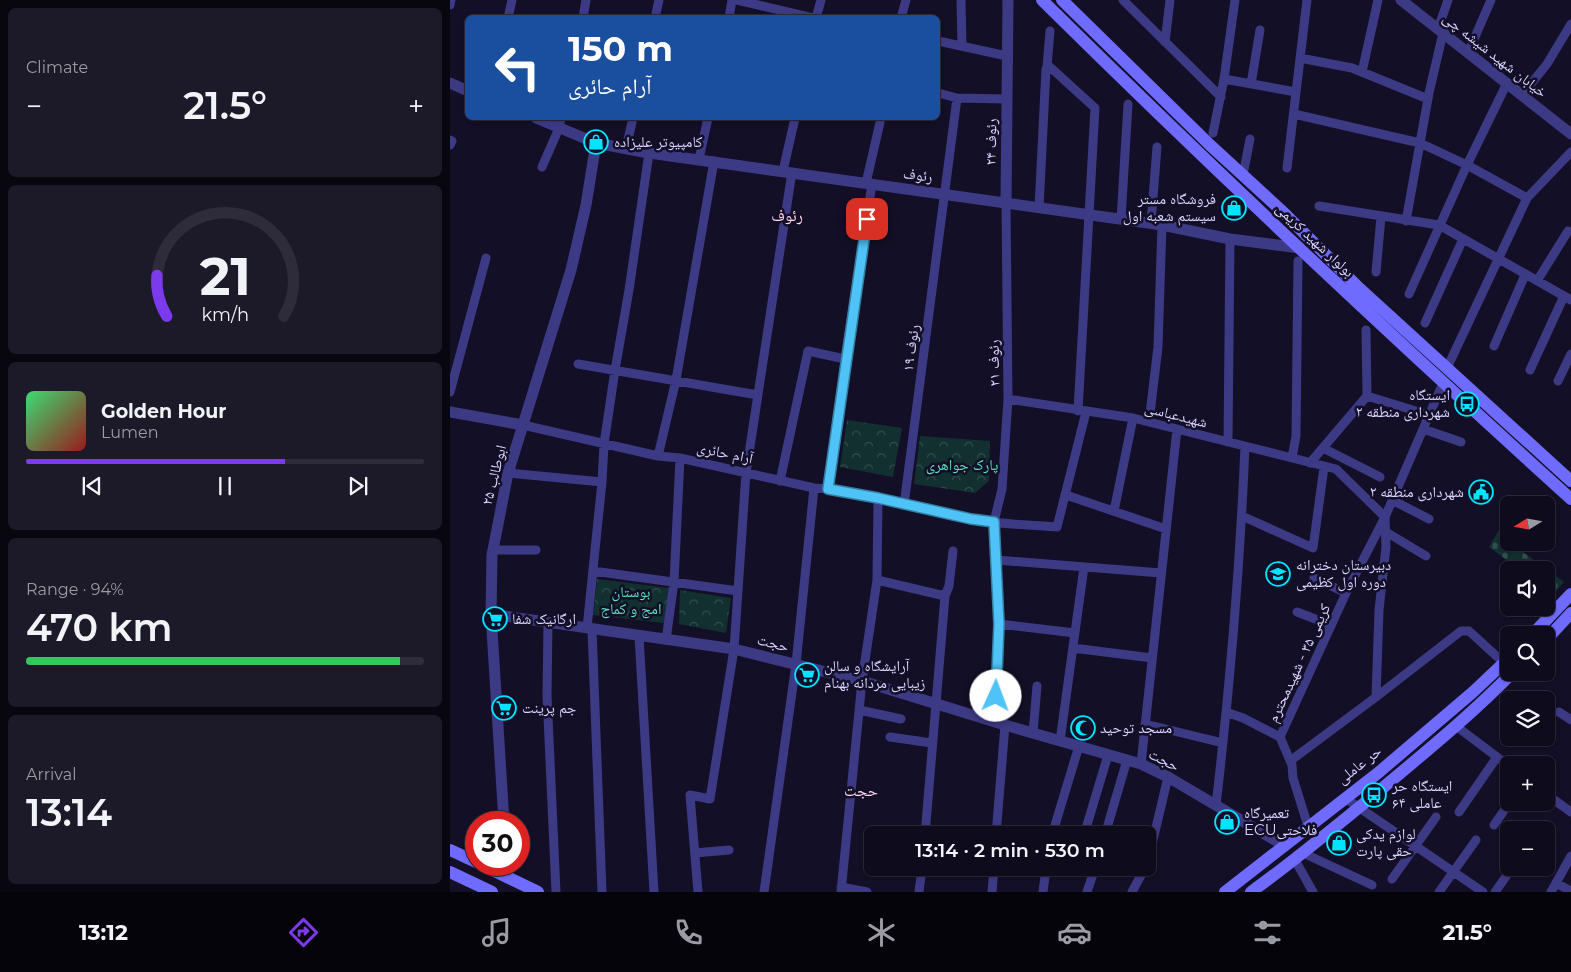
<!DOCTYPE html>
<meta charset="utf-8">
<style>
:root{--surface:#0e0b1c;--page:#1c1929;--text:#f1f3f6;--muted:#9b9ba3;--line:#2e2b3b;--accent:#7c3aed}
body{margin:0;font-family:Montserrat,"Noto Naskh Arabic",sans-serif;background:var(--page);color:var(--text);height:100vh;display:flex;flex-direction:column;font-size:19px;white-space:nowrap}
*{box-sizing:border-box;margin:0}
p{font-size:16px;color:var(--muted)}
.icon{flex:none;width:28px;height:28px;fill:none;stroke:currentColor;stroke-width:2;stroke-linecap:round;stroke-linejoin:round}
.map{position:relative;flex:1;overflow:hidden}
.drawer{display:flex;flex-direction:column;gap:8px;padding:8px;background:#08060f;width:450px}
.drawer>*{flex:none}
.hud{position:absolute;left:15px;top:15px;width:475px;height:105px;border-radius:8px;box-shadow:0 1px 4px #0004,0 0 0 1px var(--line);background:#1a4fa0;color:#fff;overflow:hidden}
.needle{width:32px;rotate:259deg}
.fabs{position:absolute;left:1050px;top:496px;display:grid;gap:10px}
.fabs a{display:grid;place-items:center;width:55px;height:55px;border-radius:8px;background:var(--surface);box-shadow:0 1px 4px #0004,0 0 0 1px var(--line);font-size:25px}
.speed{position:absolute;left:15px;top:811px;display:flex;gap:10px;font-size:25px;font-weight:700;text-align:center}
.speed>*{display:grid;place-content:center;width:65px;height:65px;border-radius:50%;background:var(--surface);box-shadow:0 1px 4px #0004,0 0 0 1px var(--line);line-height:1}
.speed .limit{border:8px solid #d22;background:#fff;color:#111}
.pin{position:absolute;display:grid;place-items:center;width:42px;height:42px;color:#fff;margin:-21px;border-radius:10px;box-shadow:0 2px 8px #0006}
.me{position:absolute;width:55px;margin:-28px;rotate:2deg;stroke-linejoin:round;filter:drop-shadow(0 0 4px #0008)}
.turn{display:flex;align-items:center;gap:18px;height:105px;padding:0 20px;font-size:22px}
.turn .icon{width:65px;height:65px;stroke-width:2.5}
.turn b{display:block;font-size:35px;line-height:42px}
.big{font-size:38px;font-weight:600;line-height:1.1}
.drawer .widget{flex:1;display:flex;flex-direction:column;justify-content:center;gap:8px;min-width:0;padding:0 18px;border-radius:8px;background:var(--page)}
.drawer .dial{align-items:center;gap:0}
.dial svg{height:130px;overflow:visible;fill:none;stroke:var(--line);stroke-width:7;stroke-linecap:round;text-anchor:middle}
.dial text{fill:var(--text);stroke:none}
.song{display:flex;align-items:center;gap:15px}
.cover{width:60px;height:60px;border-radius:8px;background:linear-gradient(135deg,hsl(140 70% 55%),hsl(0 70% 35%))}
.played{height:5px;border-radius:2px;background:linear-gradient(90deg,var(--accent) 65%,var(--line) 65%)}
.keys{display:flex;justify-content:space-around;direction:ltr}
.heat{display:flex;justify-content:space-between;align-items:center;font-size:28px;direction:ltr}
.charge{height:8px;border-radius:4px;background:linear-gradient(90deg,#34c759 94%,var(--line) 0)}
.trip{position:absolute;left:414px;top:826px;width:292px;height:50px;border-radius:8px;background:var(--surface);box-shadow:0 1px 4px #0004,0 0 0 1px var(--line);font-weight:600;line-height:50px;text-align:center}
.menu{display:flex;height:80px;justify-content:space-around;align-items:center;background:#06040b;color:var(--muted)}
.menu .icon{width:35px;height:35px}
.menu .active{color:var(--accent)}
.menu b{font-size:22px;color:var(--text)}
main{display:flex;flex:1;min-height:0}
.map>svg:first-child{display:block}
.cemetery{fill:url(#cemetery-stones)}
.park{fill:url(#park-crowns)}
.lines{fill:none;stroke-linecap:round;stroke-linejoin:round}
.minor{stroke:#3d3a85;stroke-width:9}
.tertiary{stroke:#3d3a85;stroke-width:11}
.secondary{stroke:#6f6bff;stroke-width:12}
.route-casing{stroke:#337fa1;stroke-width:12}
.route{stroke:#4fc3f7;stroke-width:9}
.labels{text-anchor:middle;stroke-width:5;stroke-linejoin:round;paint-order:stroke}
.street-label{font-size:15px;fill:#d9d4ff;stroke:#130f26}
.poi-label{font-size:15px;fill:#d9d4ff;stroke:#130f26;text-anchor:start}
.park-label{font-size:15px;fill:#5fe0c0;stroke:#130f26}
.neighbourhood-label{font-size:16px;fill:#ffd6f0;stroke:#130f26}
</style>
<main>
<section class="drawer">
<div class="widget"><p>Climate</p>
<div class="heat"><a>−</a><b class="big">21.5°</b><a>+</a></div>
</div>
<div class="widget dial"><svg viewBox="0 0 100 80">
<path d="M14 69A42 42 0 1 1 86 69"/>
<path d="M14 69A42 42 0 0 1 8 44" stroke="#7c3aed"/>
<text x="50" y="56" font-size="32" font-weight="700">21</text>
<text x="50" y="72" font-size="11">km/h</text>
</svg></div>
<div class="widget">
<div class="song"><i class="cover"></i><div><b>Golden Hour</b><p>Lumen</p></div></div>
<div class="played"></div>
<div class="keys"><svg class="icon" aria-label="previous" viewBox="0 0 24 24"><path d="M18 5L8 12l10 7zM5 5v14"/></svg><svg class="icon" aria-label="pause" viewBox="0 0 24 24"><path d="M8 5v14M16 5v14"/></svg><svg class="icon" aria-label="next" viewBox="0 0 24 24"><path d="M6 5l10 7-10 7zM19 5v14"/></svg></div>
</div>
<div class="widget"><p>Range · 94%</p><b class="big">470 km</b><div class="charge"></div></div>
<div class="widget"><p>Arrival</p><b class="big">13:14</b></div>
</section>
<div class="map">
<svg width="1121" height="892" viewBox="0 0 1121 892">
<defs>
<pattern id="cemetery-stones" width="16" height="16" patternUnits="userSpaceOnUse" patternTransform="scale(1.25)"><rect width="16" height="16" fill="#12302f"/><path d="M2 7V4a2 2 0 0 1 4 0v3zM10 15v-3a2 2 0 0 1 4 0v3z" fill="#344d4e"/></pattern>
<pattern id="park-crowns" width="20" height="18" patternUnits="userSpaceOnUse" patternTransform="scale(1.25)"><rect width="20" height="18" fill="#12302f"/><path d="M2 6a3 3 0 1 1 6 0M12 15a3 3 0 1 1 6 0" fill="none" stroke="#344d4e"/></pattern>
</defs>
<rect width="100%" height="100%" fill="#130f26"/>
<!-- cemetery -->
<path class="cemetery" d="M1059,513V542L1073,543L1069,549L1114,582L1103,594L1096,589V570H1070L1039,547Z"/>
<!-- park -->
<path class="park" d="M397,420L452,428L443,477L390,467Z
M470,436L540,441L539,481L525,493L464,484Z
M147,579L219,588L214,623L143,615Z
M230,590L281,598L276,633L229,624Z"/>
<g class="lines">
<!-- minor -->
<path class="minor" d="M287,0L363,18
M511,0L512,46
M673,0L771,97
M0,5L1,0
M58,18L62,0
M133,18L136,0
M205,18L209,0
M279,18L282,0
M366,18L371,0
M451,18L456,0
M988,29L998,0
M488,41L557,56
M715,42L720,0
M1018,53L1041,0
M850,58L902,68L978,99
M597,67L600,31
M912,72L928,0
M774,79L846,92
M801,84L810,30
M488,93L507,98L557,99
M1072,95L1097,64L1121,24
M844,114L970,143L1017,165L1077,198
M763,133L774,79L785,0
M0,140L2,141L0,145
M176,148L183,118
M249,159L258,118
M92,167L109,128L111,118
M837,168L857,0
M333,171L345,118
M793,175L800,139
M416,183L431,118
M869,206L989,225L1121,300
M589,208L596,69L600,67L645,108L628,411
M671,219L678,104
M956,221L979,93L993,33
M701,223L707,147
M926,272L931,217
M1087,281L1118,231
M959,294L1017,165L1057,83
M975,323L1013,239
M916,330L917,396
M1044,346L1075,275
M128,364L308,395
M997,368L1077,198L1121,152
M1080,370L1114,296
M1108,381L1121,354
M0,392L36,258
M558,399L683,418L886,469L935,517L936,547L929,610L926,697
M699,422L708,347L712,225
M73,425L208,456L230,458L364,488C417,490 468,510 519,519C548,524 578,525 607,527L636,412
M973,429L1011,442
M778,442L780,239
M873,448L930,477
M208,456L226,380L264,161
M842,458L846,436L848,261
M860,463L917,396L979,415
M58,473L152,482
M330,481L358,351L395,359
M378,489L395,359L422,184
M616,495L716,529
M942,500L979,519
M454,505L507,98
M664,511L683,418
M792,516L863,548L874,467
M936,532L976,556
M43,550H86
M547,560L711,573
M143,571L288,591
M864,578L896,593
M427,580L495,596
M847,612L881,625
M98,623L97,695L106,892
M549,624L625,633
M137,628L152,482L154,444L165,370L179,290L199,153
M142,629L152,892
M189,636L204,892
M216,640L224,582L230,458
M623,648L702,658
M409,710L451,719
M776,712L793,718L830,737
M1109,712L1121,720
M695,724L773,743
M1006,726L1059,766
M583,733L587,686
M440,737L482,743
M830,737L896,593L935,517L993,383
M830,737L842,765L843,778L858,826
M610,741L634,567
M840,761L926,697L1011,631H1019L1054,663
M691,764L727,429
M1096,794L1121,812
M895,798L1033,892
M766,805C780,686 790,566 795,446
M1009,812L1047,757
M1044,825L1060,802
M475,835L495,596L499,586L503,551
M546,835L555,725L546,696L549,624L544,522L552,489L558,399L556,203
M602,835L629,746
M634,835L658,755
M655,835L677,760
M245,853L279,850
M853,853L922,885
M845,860L863,892
M698,861L718,777
M516,868L544,870
M942,879L986,817
M1106,883L1121,891
M391,887L417,892
M248,892L240,795L260,799L284,649L296,473L342,172
M314,892L346,664L364,488
M391,892L412,681L427,580L428,498
M469,892L472,868
M542,892L544,868
M593,892L596,868
M637,892L645,868
M682,892L695,868
M989,892L1026,840
M1045,892L1062,868
M1101,892L1121,856"/>
<!-- tertiary -->
<path class="tertiary" d="M951,0L1121,134
M0,83L18,91
M86,118L146,143L199,153L712,225L780,239L850,248
M556,203L558,0
M0,412L73,425
M41,614L284,649L412,681L555,725L691,764L718,777L835,846
M54,822L41,614L42,555L58,473L121,270L136,205L146,143
M57,865L58,878"/>
<!-- secondary -->
<path class="secondary" d="M592,0C764,170 941,336 1121,499
M612,0L760,145L834,213L909,288L1121,481
M1082,635L1121,594
M1096,640L1121,613
M0,850L26,862
M32,865L88,892
M0,872L42,892
M775,892L928,773L1023,692L1059,658
M801,892C848,858 891,822 935,786C979,749 1023,713 1063,672"/>
</g>
<g class="lines">
<!-- route casing -->
<g class="route-casing">
<path id="route" d="M417,219L378,489L428,498L521,519L544,522L549,624L546,696"/>
</g>
<!-- route -->
<use href="#route" class="route"/>
</g>
<!-- icons -->
<defs>
<g id="shop-ring" transform="scale(1.25)"><circle r="9.5" fill="#130f26" stroke="#00e5ff" stroke-width="1.5"/><path d="M-5-2.5h2.3a2.7 3.5 0 0 1 5.4 0H5L5.5 6h-11ZM-1.5-2.5h3a1.5 2.3 0 0 0-3 0Z" fill="#00e5ff"/></g>
<g id="bus-ring" transform="scale(1.25)"><circle r="9.5" fill="#130f26" stroke="#00e5ff" stroke-width="1.5"/><path d="M-5-6H5V4H4V6H2V4H-2V6H-4V4H-5ZM-3.5-4V0h7V-4ZM-3.5 1.2v1.5H-2V1.2ZM2 1.2v1.5H3.5V1.2Z" fill="#00e5ff"/></g>
<g id="civic-ring" transform="scale(1.25)"><circle r="9.5" fill="#130f26" stroke="#00e5ff" stroke-width="1.5"/><path d="M-.6-6.5H3V-4.5H.6V-3L4-1V1h2V6H-6V1h2V-1L-.6-3ZM-1.2 2.5V6h2.4V2.5Z" fill="#00e5ff"/></g>
<g id="school-ring" transform="scale(1.25)"><circle r="9.5" fill="#130f26" stroke="#00e5ff" stroke-width="1.5"/><path d="M0-5L7-2L0 1L-7-2ZM-4 1L0 2.5L4 1V4Q0 6-4 4Z" fill="#00e5ff"/></g>
<g id="supermarket-ring" transform="scale(1.25)"><circle r="9.5" fill="#130f26" stroke="#00e5ff" stroke-width="1.5"/><path d="M-6-5.5h2.5l.6 2H6L4.5 2H-2.5L-4.4-4H-6ZM-1.5 3.2a1.3 1.3 0 1 0 .1 0ZM3 3.2a1.3 1.3 0 1 0 .1 0Z" fill="#00e5ff"/></g>
<g id="mosque-ring" transform="scale(1.25)"><circle r="9.5" fill="#130f26" stroke="#00e5ff" stroke-width="1.5"/><path d="M3.5-4.9A6 6 0 1 0 3.5 4.9A5 5 0 1 1 3.5-4.9Z" fill="#00e5ff"/></g>
</defs>
<g fill-rule="evenodd">
<use href="#shop-ring" x="146" y="142"/>
<use href="#shop-ring" x="784" y="208"/>
<use href="#bus-ring" x="1017" y="404"/>
<use href="#civic-ring" x="1031" y="492"/>
<use href="#school-ring" x="828" y="574"/>
<use href="#supermarket-ring" x="45" y="619"/>
<use href="#supermarket-ring" x="357" y="675"/>
<use href="#supermarket-ring" x="54" y="708"/>
<use href="#mosque-ring" x="633" y="728"/>
<use href="#bus-ring" x="924" y="795"/>
<use href="#shop-ring" x="777" y="822"/>
<use href="#shop-ring" x="889" y="843"/>
</g>
<g class="labels">
<!-- street labels -->
<g class="street-label">
<text transform="translate(1045 55) rotate(38)" y="5">خیابان شهید شیشه چی</text>
<text transform="translate(541 142) rotate(-89)" y="5">رئوف ۲۴</text>
<text transform="translate(468 175) rotate(8)" y="5">رئوف</text>
<text transform="translate(865 240) rotate(43)" y="5">بولوار شهید کریمی</text>
<text transform="translate(461 348) rotate(-82)" y="5">رئوف ۱۹</text>
<text transform="translate(544 363) rotate(-91)" y="5">رئوف ۲۱</text>
<text transform="translate(726 415) rotate(14)" y="5">شهیدعباسی</text>
<text transform="translate(275 453) rotate(12)" y="5">آرام حائری</text>
<text transform="translate(44 475) rotate(-76)" y="5">ابوطالب ۲۵</text>
<text transform="translate(323 643) rotate(14)" y="5">حجت</text>
<text transform="translate(849 663) rotate(-65)" y="5">کریمی ۳۵ - شهیدمحترم</text>
<text transform="translate(714 760) rotate(27)" y="5">حجت</text>
<text transform="translate(909 765) rotate(-38)" y="5">حر عاملی</text>
</g>
<!-- poi labels -->
<g class="poi-label">
<text x="164" y="147">کامپیوتر علیزاده</text>
<text x="766" y="204" text-anchor="end">فروشگاه مستر<tspan x="766" dy="17">سیستم شعبه اول</tspan></text>
<text x="1000" y="400" text-anchor="end">ایستگاه<tspan x="1000" dy="17">شهرداری منطقه ۲</tspan></text>
<text x="1014" y="497" text-anchor="end">شهرداری منطقه ۲</text>
<text x="846" y="570">دبیرستان دخترانه<tspan x="846" dy="17">دوره اول کظیمی</tspan></text>
<text x="62" y="624">ارگانیک شفا</text>
<text x="374" y="671">آرایشگاه و سالن<tspan x="374" dy="17">زیبایی مردانه بهنام</tspan></text>
<text x="72" y="713">جم پرینت</text>
<text x="650" y="733">مسجد توحید</text>
<text x="942" y="791">ایستگاه حر<tspan x="942" dy="17">عاملی ۶۴</tspan></text>
<text x="794" y="818">تعمیرگاه<tspan x="794" dy="17">ECUفلاحتی</tspan></text>
<text x="906" y="839">لوازم یدکی<tspan x="906" dy="17">حقی پارت</tspan></text>
</g>
<!-- park labels -->
<g class="park-label">
<text x="512" y="470">پارک جواهری</text>
<text x="181" y="597">بوستان<tspan x="181" dy="17">امج و کماج</tspan></text>
</g>
<!-- neighbourhood labels -->
<g class="neighbourhood-label">
<text x="337" y="221">رئوف</text>
<text x="411" y="796">حجت</text>
</g>
</g>
</svg>
<div class="fabs">
<a><svg class="needle" viewBox="-14 -14 28 28"><path d="M0-13l5 13h-10z" fill="#e53935"/><path d="M0 13l5-13h-10z" fill="#9b9ba3"/></svg></a>
<a><svg class="icon" aria-label="sound" viewBox="0 0 24 24"><path d="M4 9h4l5-4v14l-5-4H4zM17 9q2 3 0 6"/></svg></a>
<a><svg class="icon" aria-label="search" viewBox="0 0 24 24"><circle cx="10" cy="10" r="6"/><path d="M15 15l6 6"/></svg></a>
<a><svg class="icon" aria-label="layers" viewBox="0 0 24 24"><path d="M12 4l9 5-9 5-9-5zM3 14l9 5 9-5"/></svg></a>
<a>+</a>
<a>−</a>
</div>
<div class="speed"><div class="limit">30</div></div>
<div class="pin" style="left:417px;top:219px;background:#d93025"><svg class="icon" aria-label="arrive" viewBox="0 0 24 24"><path d="M6 21V4h12l-3 4 3 4H6"/></svg></div>
<svg class="me" style="left:546px;top:696px" viewBox="-20 -20 40 40"><circle r="19" fill="#fff"/><path d="M0-13L10 11 0 6-10 11z" fill="#4fc3f7"/></svg>
<div class="trip">13:14 · 2 min · 530 m</div>
<div class="hud">
<div class="turn"><svg class="icon" aria-label="left" viewBox="0 0 24 24"><path d="M17 20v-9H6M10 6l-5 5 5 5"/></svg><div><b>150 m</b>آرام حائری</div></div>
</div>
</div>
</main>
<nav class="menu">
<b>13:12</b>
<svg class="icon active" aria-label="directions" viewBox="0 0 24 24"><path d="M12 3l9 9-9 9-9-9zM9 14v-3h6M13 9l2 2-2 2"/></svg>
<svg class="icon" aria-label="music" viewBox="0 0 24 24"><path d="M9 18V5l10-2v13"/><circle cx="6" cy="18" r="3"/><circle cx="16" cy="16" r="3"/></svg>
<svg class="icon" aria-label="phone" viewBox="0 0 24 24"><path d="M5 4h4l2 5-3 2q2 4 5 5l2-3 5 2v4C11 20 4 13 5 4z"/></svg>
<svg class="icon" aria-label="climate" viewBox="0 0 24 24"><path d="M12 3v18M4 7l16 10M4 17L20 7"/></svg>
<svg class="icon" aria-label="car" viewBox="0 0 24 24"><path d="M5 17H2v-5l4-1 3-4h7l3 4 3 1v5h-3M9 17h6M6 11h13"/><circle cx="7" cy="17" r="2"/><circle cx="17" cy="17" r="2"/></svg>
<svg class="icon" aria-label="filters" viewBox="0 0 24 24"><path d="M4 7h16M4 17h16"/><circle cx="9" cy="7" r="2"/><circle cx="15" cy="17" r="2"/></svg>
<b>21.5°</b>
</nav>
